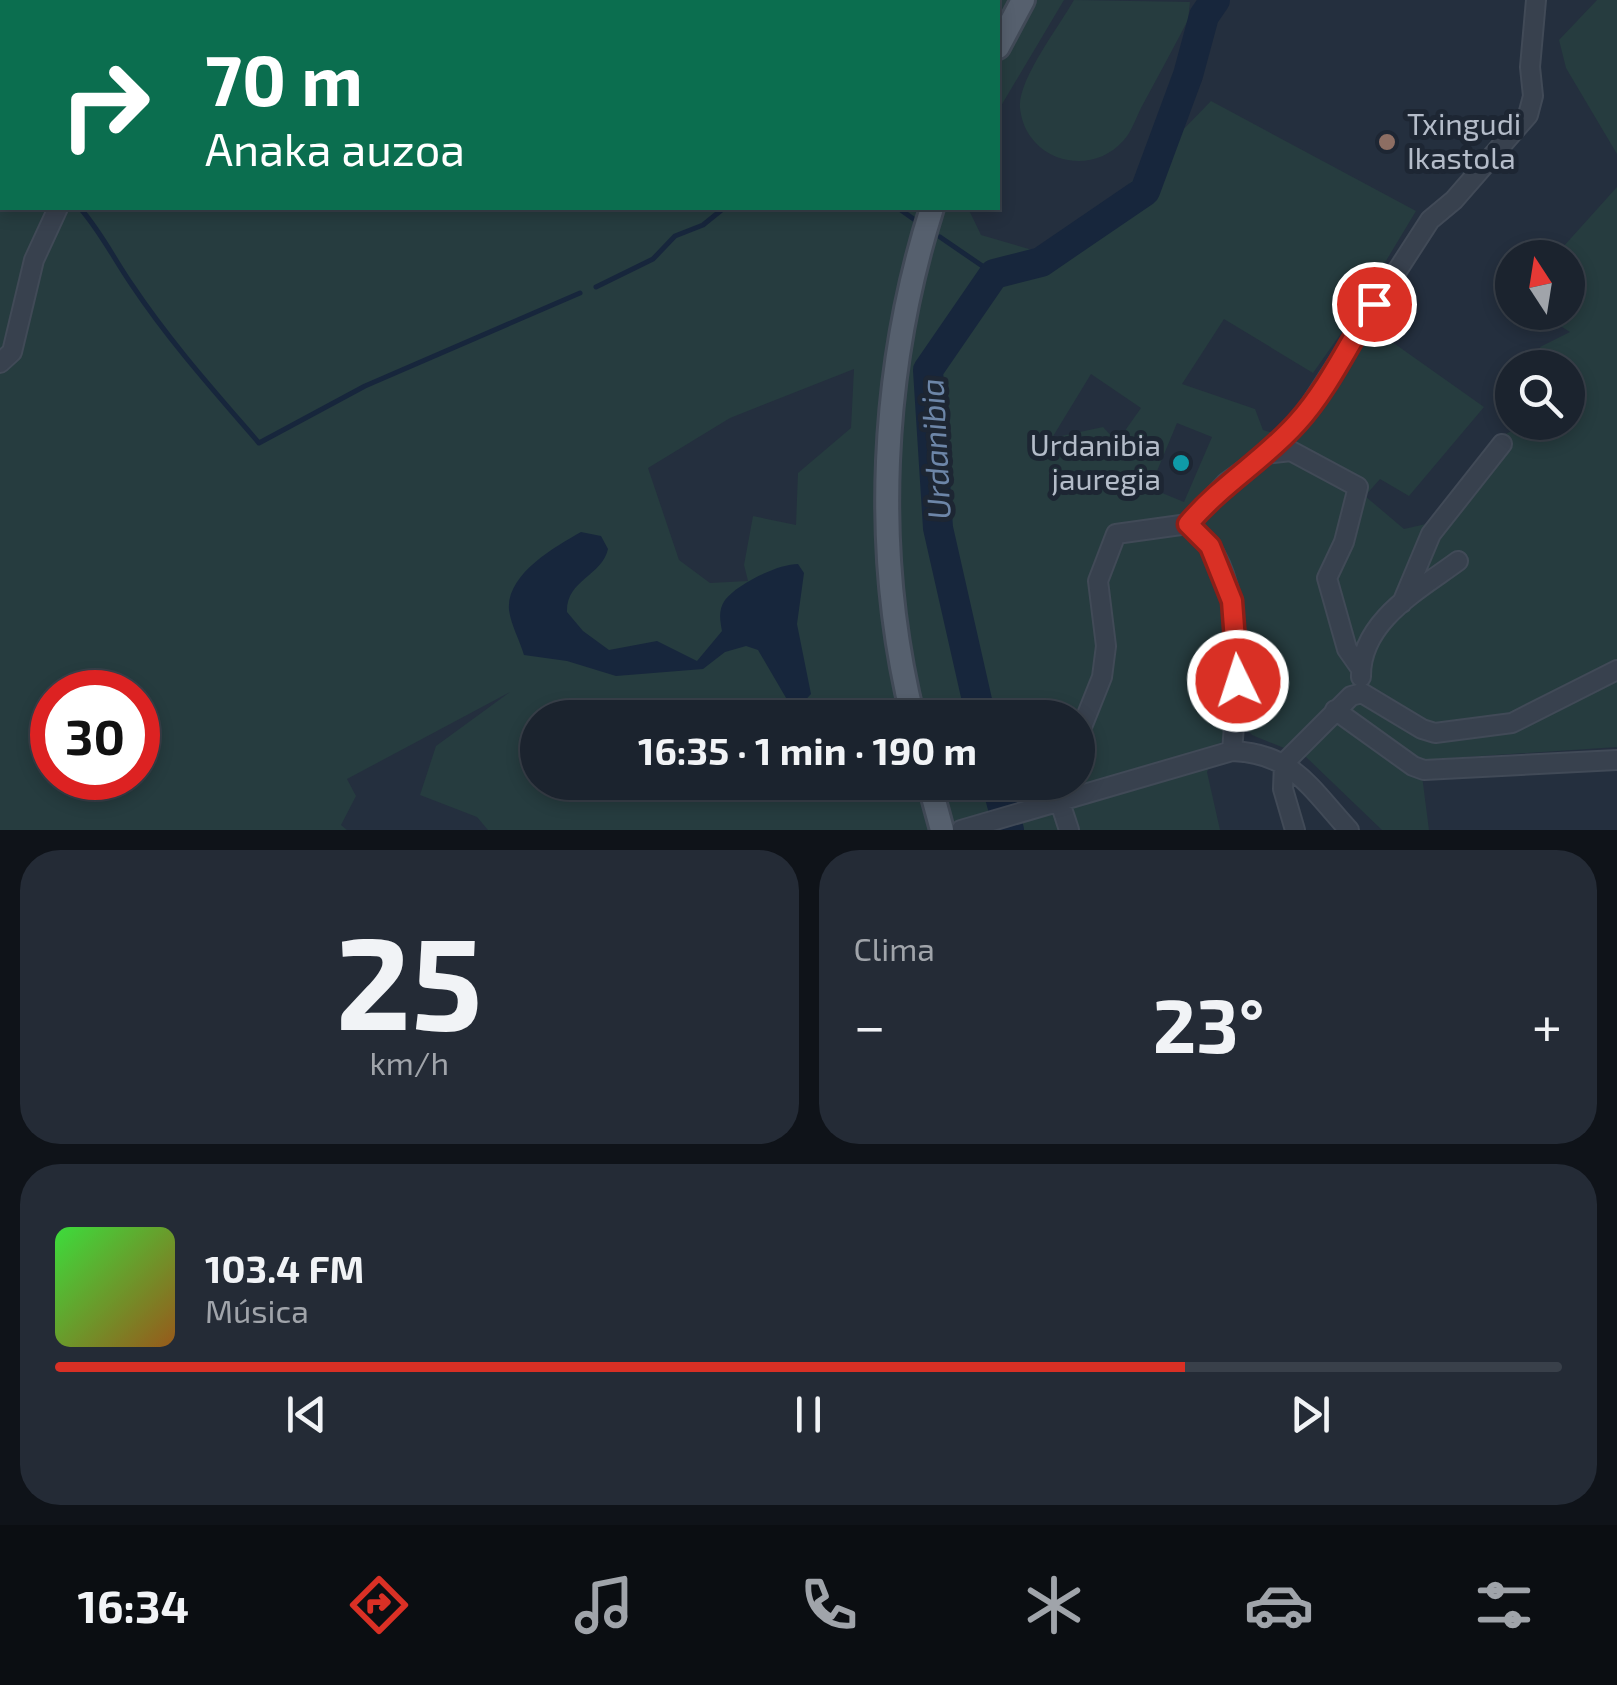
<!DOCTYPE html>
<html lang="es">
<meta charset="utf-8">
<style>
:root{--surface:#1b232e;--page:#242b36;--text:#f1f3f6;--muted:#a0a4aa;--line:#39404a;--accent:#d93025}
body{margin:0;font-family:"Exo 2",sans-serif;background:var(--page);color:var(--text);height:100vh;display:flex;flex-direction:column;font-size:38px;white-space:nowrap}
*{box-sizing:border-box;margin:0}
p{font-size:32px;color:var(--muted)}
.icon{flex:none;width:55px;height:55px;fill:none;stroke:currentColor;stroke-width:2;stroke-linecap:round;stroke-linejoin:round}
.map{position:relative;height:830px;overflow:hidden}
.sheet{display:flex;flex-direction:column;gap:20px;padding:20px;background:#0f1319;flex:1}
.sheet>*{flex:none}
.top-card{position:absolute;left:0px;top:0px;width:1000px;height:210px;box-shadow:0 5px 15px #0003,0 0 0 2px var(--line);background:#0b6e4f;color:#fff;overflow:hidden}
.needle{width:65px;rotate:348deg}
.tools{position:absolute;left:1495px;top:240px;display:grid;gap:20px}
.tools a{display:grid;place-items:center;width:90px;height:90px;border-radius:50%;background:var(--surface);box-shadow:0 5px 15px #0003,0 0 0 2px var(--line);font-size:50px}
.speed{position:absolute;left:30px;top:670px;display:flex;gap:20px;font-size:50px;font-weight:700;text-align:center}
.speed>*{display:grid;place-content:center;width:130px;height:130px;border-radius:50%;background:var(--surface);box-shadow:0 5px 15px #0003,0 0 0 2px var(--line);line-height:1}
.speed .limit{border:15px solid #d22;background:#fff;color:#111}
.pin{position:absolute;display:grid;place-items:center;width:85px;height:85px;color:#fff;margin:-42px;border:5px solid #fff;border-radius:50%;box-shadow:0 2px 10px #0007}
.me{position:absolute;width:110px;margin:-55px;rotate:356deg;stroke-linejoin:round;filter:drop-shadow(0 0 8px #0008)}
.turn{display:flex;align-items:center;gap:35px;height:210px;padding:0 40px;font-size:45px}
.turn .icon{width:130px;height:130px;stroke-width:2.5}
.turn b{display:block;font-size:70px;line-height:85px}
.big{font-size:75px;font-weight:700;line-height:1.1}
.sheet .widget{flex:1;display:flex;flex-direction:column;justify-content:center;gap:15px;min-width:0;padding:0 35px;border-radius:40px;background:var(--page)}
.sheet .dial{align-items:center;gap:0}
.dial b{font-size:130px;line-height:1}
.song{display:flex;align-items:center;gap:30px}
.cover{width:120px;height:120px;border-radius:15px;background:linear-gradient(135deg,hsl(120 70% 55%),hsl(30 70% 35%))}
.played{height:10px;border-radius:5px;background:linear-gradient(90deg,var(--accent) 75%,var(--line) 75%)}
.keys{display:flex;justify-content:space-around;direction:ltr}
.heat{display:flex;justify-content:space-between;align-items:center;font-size:55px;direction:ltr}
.sheet .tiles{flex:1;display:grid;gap:20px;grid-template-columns:1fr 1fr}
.widget:last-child{grid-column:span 2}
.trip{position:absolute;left:520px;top:700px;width:575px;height:100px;border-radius:50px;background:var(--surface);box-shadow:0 5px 15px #0003,0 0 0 2px var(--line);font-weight:700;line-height:100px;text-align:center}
.menu{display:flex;height:160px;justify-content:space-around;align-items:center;background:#0b0e12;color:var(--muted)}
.menu .icon{width:70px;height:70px}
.menu .selected{color:var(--accent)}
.menu b{font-size:45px;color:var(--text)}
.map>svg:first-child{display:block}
.green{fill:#263c3f;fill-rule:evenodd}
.water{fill:#17263c}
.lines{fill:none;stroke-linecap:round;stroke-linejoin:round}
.stream{stroke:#17263c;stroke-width:5}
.river{stroke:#17263c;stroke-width:30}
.minor-casing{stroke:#414a57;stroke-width:22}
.major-casing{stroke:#414a57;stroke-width:28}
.minor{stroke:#38414e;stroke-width:18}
.major{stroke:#56606e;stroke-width:22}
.route-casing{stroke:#8d1f18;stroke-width:25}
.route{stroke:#d93025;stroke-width:18}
.education-dot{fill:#8d6e63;stroke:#1d2633;stroke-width:4}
.culture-dot{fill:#0f9aa8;stroke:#1d2633;stroke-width:4}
.labels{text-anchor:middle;stroke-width:10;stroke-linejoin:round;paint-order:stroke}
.poi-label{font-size:30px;fill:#b4bcc9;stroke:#1d2633;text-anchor:start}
.water-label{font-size:32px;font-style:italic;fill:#6d86a8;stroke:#1d2633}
</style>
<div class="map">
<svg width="1617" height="830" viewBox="0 0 1617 830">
<rect width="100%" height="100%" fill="#242f3e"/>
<!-- green -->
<path class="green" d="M0,0L220,2H2V208H968L981,235L1036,251L1079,229L1141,173L1211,101L1416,211L1351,319L1313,373L1224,319L1182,384L1255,409L1263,430L1293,439L1371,327L1484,407L1409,496L1380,479L1365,496L1404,529L1426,524L1482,453L1499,437L1529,423L1568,422V368L1549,367L1540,347L1570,332L1540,313L1568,312V258L1554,257L1617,187V747L1420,760L1429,830H1382L1306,757L1252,735L1234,715L1207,772L1220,830H488L477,817L420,795L436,746L510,692L347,779L356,796L341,825L347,830H0ZM854,369L851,428L798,473L796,525L753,516L744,565L748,581L710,583L679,560L648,468L730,418ZM1091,374L1141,408L1117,442L1103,427L1052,438ZM1177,423L1212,437L1184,502L1150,488ZM52,692H138V778H52ZM538,718H1078V782H538Z
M933,0H1064L998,111V2H931Z
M1074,0L1190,2L1188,20C1173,49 1157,78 1141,108C1136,118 1131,133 1123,141C1089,179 1025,160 1020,108C1017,81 1060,25 1074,0Z
M1597,0H1617V154L1566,68L1559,40Z"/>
<!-- water -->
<path class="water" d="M581,532L601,536L608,549C602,576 566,580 567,612L583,631L609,650L657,641L697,661L722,631C720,620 718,610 725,600C737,584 778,564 798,564L804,573L797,624L811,694L799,707L789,703L758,650L746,646L725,652L703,669L616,676L567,661L524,655C520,641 511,625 509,610C506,574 555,547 581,532Z"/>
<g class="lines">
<!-- stream -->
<path class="stream" d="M0,122L2,124
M80,208C101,232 114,259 132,285C170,342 215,392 259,443L365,386L580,293
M898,208L915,220
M940,237L994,274
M596,287L653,259L675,236L703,225L724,208"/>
<!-- river -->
<path class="river" d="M981,718L938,528L928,370L994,274L1041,262L1145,191L1188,75L1204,16L1215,0
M996,782L1009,830"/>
<!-- minor casing -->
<g class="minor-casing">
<path id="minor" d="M208,0L214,2
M702,2L705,0
M0,363L12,352L34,260L58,208
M1266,454L1291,451L1358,487L1344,542L1327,578L1347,649L1361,669
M1402,603L1431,534L1502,444
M1361,677C1360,621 1419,590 1458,561
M1335,710L1413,766L1424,770L1617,760
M1078,737L1102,677L1106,646L1098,581L1116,534L1188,524
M1232,751C1237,690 1246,599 1210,546C1204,538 1195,531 1188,524L1226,483L1266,454L1300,421L1430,220L1454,200L1528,115L1533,96L1530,67L1536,0
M1058,782L1055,787L1069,830
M961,830L1232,751C1293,753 1311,789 1349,830
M1295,830L1283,789L1284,763L1351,696L1362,693L1422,729L1435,733L1512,723L1617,670"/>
</g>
<!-- major casing -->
<g class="major-casing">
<path id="major" d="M998,47L1023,0
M913,718C872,552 881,369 932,208
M929,782L942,830"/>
</g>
<!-- minor -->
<use href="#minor" class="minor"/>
<!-- major -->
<use href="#major" class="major"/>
</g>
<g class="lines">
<!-- route casing -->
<g class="route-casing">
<path id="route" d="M1238,681L1232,601L1210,546L1188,524C1223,483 1263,461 1297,423C1328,389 1349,343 1374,304"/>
</g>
<!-- route -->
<use href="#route" class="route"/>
</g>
<!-- markers -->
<circle class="education-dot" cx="1387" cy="142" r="10"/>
<circle class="culture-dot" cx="1181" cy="463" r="10"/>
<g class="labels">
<!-- poi labels -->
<g class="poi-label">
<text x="1407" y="135">Txingudi<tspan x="1407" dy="34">Ikastola</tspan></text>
<text x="1161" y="456" text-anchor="end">Urdanibia<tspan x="1161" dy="34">jauregia</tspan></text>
</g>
<!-- water labels -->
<g class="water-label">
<text transform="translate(936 449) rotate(-93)" y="11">Urdanibia</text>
</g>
</g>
</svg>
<div class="tools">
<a><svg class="needle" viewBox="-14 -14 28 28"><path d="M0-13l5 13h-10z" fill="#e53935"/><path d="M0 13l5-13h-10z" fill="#a0a4aa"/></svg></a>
<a><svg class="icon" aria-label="search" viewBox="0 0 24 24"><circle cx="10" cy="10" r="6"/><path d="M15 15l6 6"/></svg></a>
</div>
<div class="speed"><div class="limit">30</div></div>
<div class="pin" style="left:1374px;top:304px;background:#d93025"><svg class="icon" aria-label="arrive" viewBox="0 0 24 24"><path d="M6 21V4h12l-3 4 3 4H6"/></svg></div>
<svg class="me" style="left:1238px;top:681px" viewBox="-20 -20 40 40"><circle r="17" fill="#d93025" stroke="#fff" stroke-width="3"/><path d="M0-11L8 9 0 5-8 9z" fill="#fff"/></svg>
<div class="trip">16:35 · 1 min · 190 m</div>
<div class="top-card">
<div class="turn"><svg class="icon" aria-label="right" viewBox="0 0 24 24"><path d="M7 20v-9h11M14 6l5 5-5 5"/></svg><div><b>70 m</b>Anaka auzoa</div></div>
</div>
</div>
<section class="sheet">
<div class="tiles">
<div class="widget dial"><b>25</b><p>km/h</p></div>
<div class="widget"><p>Clima</p>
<div class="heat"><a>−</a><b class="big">23°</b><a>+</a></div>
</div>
<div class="widget">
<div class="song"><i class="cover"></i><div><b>103.4 FM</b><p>Música</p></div></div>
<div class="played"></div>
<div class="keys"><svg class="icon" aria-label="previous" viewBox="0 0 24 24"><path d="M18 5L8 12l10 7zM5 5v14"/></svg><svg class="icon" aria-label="pause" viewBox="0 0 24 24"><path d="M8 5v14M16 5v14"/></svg><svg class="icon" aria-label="next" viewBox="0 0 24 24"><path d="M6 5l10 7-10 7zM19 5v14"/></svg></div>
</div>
</div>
</section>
<nav class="menu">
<b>16:34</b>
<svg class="icon selected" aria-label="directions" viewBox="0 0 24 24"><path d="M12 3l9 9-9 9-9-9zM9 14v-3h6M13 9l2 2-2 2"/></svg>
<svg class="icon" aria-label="music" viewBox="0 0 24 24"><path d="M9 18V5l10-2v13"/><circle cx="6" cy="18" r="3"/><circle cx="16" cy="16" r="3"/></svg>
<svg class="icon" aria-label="phone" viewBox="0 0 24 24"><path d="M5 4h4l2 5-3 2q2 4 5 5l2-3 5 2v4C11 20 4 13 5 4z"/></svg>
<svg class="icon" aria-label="climate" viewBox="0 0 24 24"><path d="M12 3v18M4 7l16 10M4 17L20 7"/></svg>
<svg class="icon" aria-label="car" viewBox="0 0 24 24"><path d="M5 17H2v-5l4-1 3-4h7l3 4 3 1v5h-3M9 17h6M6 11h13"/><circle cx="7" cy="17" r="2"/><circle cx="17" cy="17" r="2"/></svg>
<svg class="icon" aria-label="filters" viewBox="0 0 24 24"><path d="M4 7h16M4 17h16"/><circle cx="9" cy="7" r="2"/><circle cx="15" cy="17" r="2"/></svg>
</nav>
